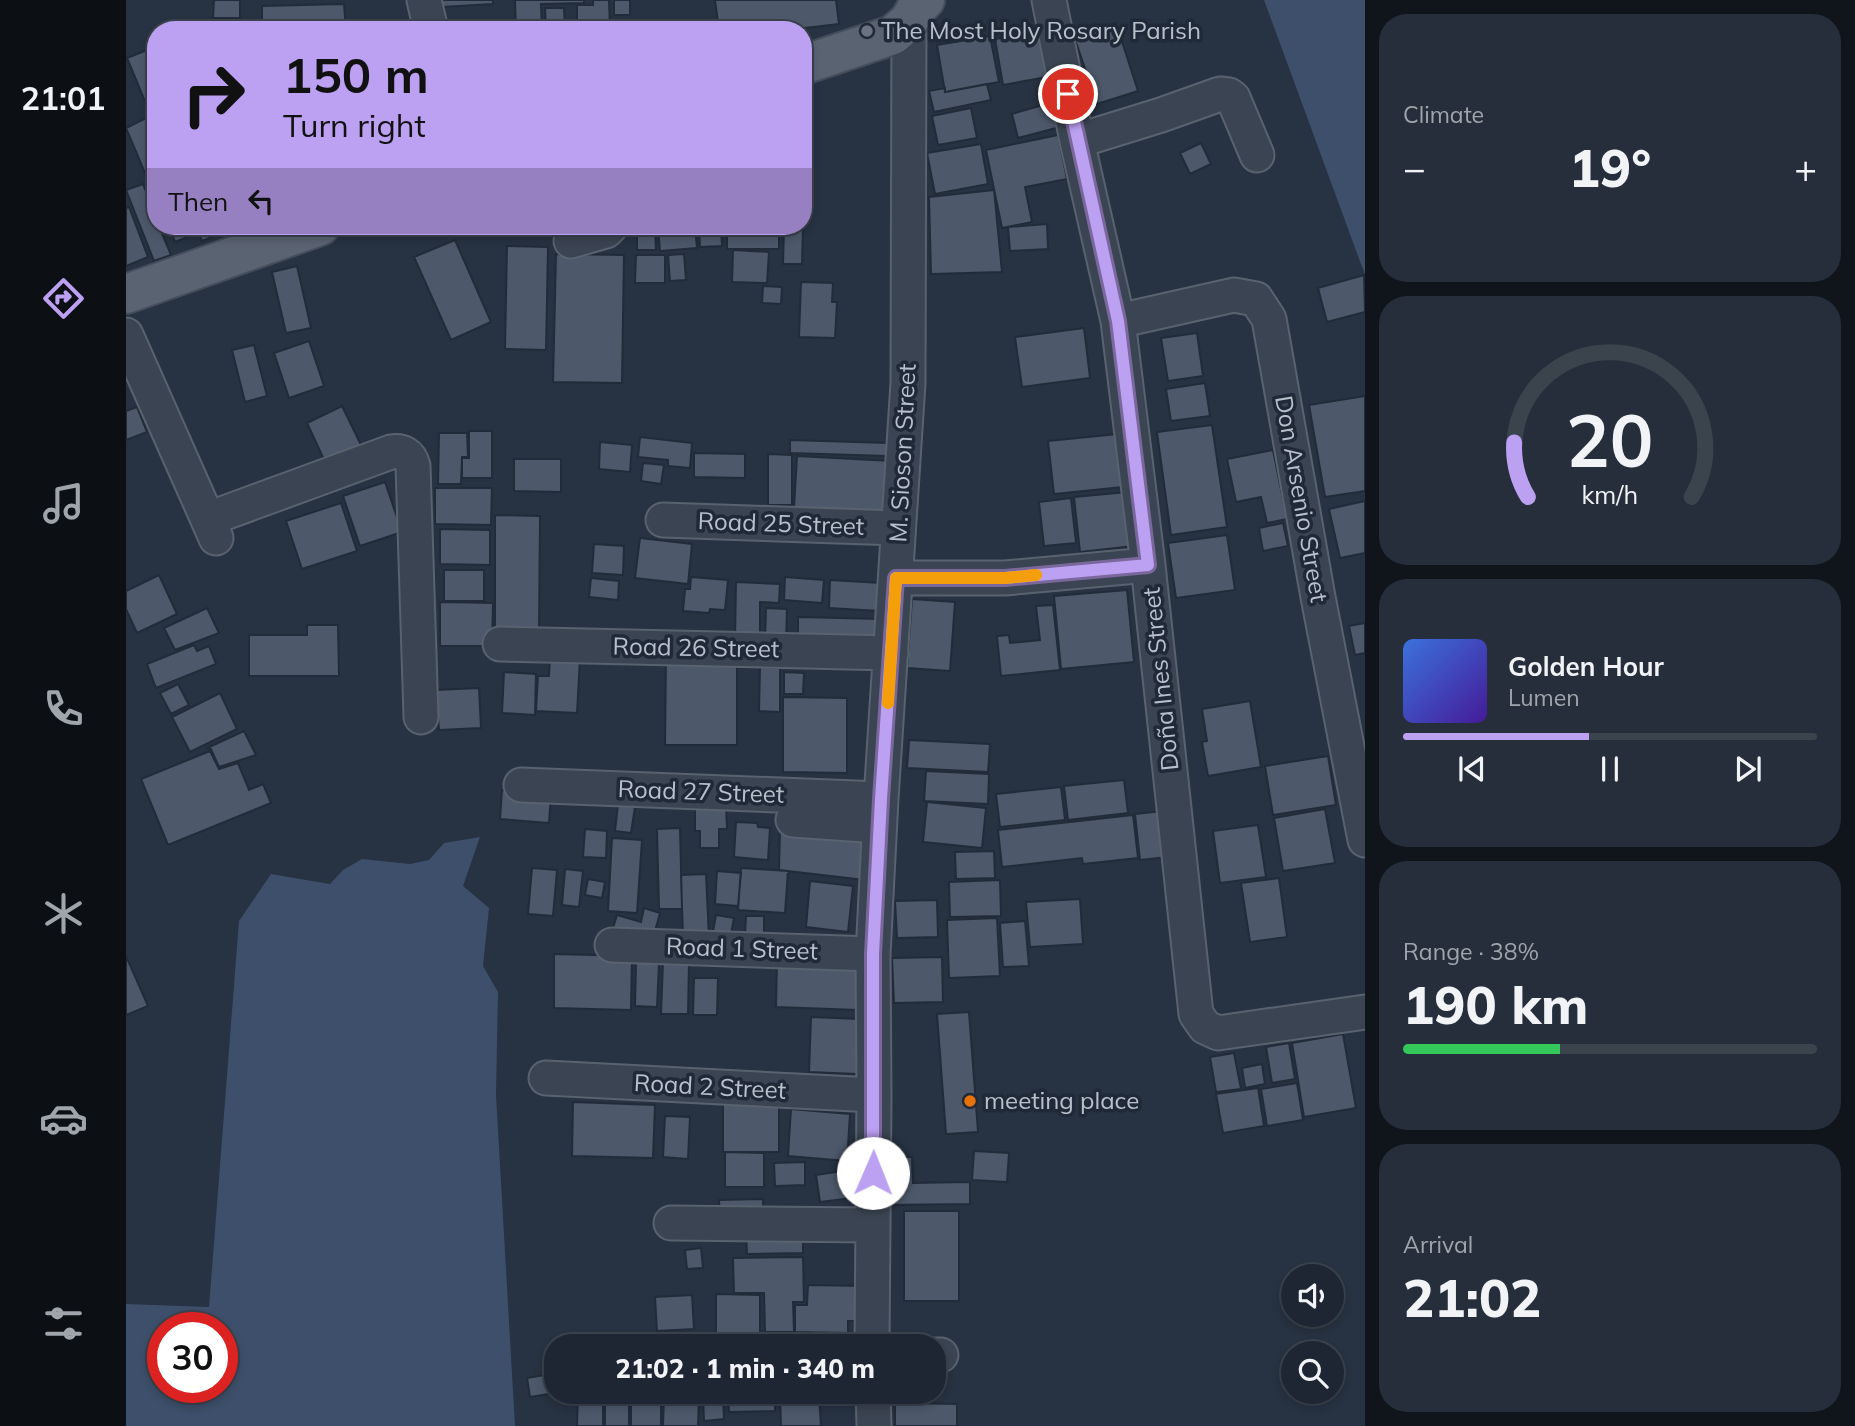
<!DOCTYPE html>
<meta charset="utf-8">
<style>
:root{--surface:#1d2632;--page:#252e3a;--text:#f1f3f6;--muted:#a0a5ac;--line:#3b434d;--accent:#bca0f2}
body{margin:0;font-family:Mulish,sans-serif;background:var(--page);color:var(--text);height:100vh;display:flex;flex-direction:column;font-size:26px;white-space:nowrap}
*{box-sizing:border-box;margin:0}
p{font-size:23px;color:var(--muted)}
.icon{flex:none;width:38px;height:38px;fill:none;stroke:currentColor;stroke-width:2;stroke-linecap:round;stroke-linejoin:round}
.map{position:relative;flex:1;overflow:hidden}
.panel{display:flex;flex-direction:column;gap:14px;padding:14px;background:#10151c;width:490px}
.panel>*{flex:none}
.banner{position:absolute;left:21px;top:21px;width:665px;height:214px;border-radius:28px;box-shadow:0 4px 10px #0003,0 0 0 2px var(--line);background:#bca0f2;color:#111;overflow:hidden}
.buttons{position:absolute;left:1155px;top:1264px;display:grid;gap:14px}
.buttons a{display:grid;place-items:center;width:63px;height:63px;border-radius:50%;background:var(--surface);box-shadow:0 4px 10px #0003,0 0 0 2px var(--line);font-size:35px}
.speed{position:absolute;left:21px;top:1312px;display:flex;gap:14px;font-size:35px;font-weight:700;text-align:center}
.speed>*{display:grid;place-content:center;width:91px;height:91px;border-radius:50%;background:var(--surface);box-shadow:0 4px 10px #0003,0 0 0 2px var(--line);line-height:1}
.speed .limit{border:10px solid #d22;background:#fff;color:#111}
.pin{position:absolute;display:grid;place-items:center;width:60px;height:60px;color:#fff;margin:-30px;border:4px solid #fff;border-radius:50%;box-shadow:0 2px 7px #0007}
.me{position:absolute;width:77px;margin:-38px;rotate:1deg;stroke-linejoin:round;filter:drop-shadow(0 0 5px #0008)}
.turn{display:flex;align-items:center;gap:24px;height:147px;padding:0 21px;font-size:32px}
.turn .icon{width:91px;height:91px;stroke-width:2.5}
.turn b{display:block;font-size:49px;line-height:60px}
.then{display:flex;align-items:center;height:66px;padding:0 21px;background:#0003;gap:14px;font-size:26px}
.big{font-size:52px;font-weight:800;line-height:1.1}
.panel .card{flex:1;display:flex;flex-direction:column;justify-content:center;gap:10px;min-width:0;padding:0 24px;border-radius:28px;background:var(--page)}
.panel .dial{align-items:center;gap:0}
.dial svg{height:182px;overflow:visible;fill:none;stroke:var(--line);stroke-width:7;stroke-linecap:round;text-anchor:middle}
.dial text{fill:var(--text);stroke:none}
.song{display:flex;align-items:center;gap:21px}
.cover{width:84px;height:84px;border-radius:10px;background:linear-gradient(135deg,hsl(220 70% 55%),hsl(260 70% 35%))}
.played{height:7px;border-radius:4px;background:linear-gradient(90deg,var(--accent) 45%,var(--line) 45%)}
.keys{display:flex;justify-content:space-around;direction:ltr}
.heat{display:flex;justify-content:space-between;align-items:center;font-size:38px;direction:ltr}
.charge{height:10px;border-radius:5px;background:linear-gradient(90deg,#34c759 38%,var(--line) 0)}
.trip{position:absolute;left:418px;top:1334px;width:402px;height:70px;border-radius:28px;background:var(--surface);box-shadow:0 4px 10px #0003,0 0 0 2px var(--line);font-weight:800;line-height:70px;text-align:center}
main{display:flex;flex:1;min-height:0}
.dock{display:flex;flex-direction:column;width:126px;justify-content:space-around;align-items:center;background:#0c0f14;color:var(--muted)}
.dock .icon{width:49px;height:49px}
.dock .current{color:var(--accent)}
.dock b{font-size:32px;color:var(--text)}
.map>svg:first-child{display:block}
.water{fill:#3d4f6a;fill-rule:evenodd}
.building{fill:#4d596b;stroke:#222b39;stroke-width:2}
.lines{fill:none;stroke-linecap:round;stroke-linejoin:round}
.minor-casing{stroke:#59626f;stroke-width:37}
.major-casing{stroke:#454d5b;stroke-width:42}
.minor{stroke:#3b4452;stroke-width:33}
.major{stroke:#5a6372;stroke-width:38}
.route-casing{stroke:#7a689d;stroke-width:18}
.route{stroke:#bca0f2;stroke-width:12}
.slow{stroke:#f59e0b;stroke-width:12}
.worship-dot{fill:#6b7280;stroke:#202937;stroke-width:2.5}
.food-dot{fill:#e8710a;stroke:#202937;stroke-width:2.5}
.labels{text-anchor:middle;stroke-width:7;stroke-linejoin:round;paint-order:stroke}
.poi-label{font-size:24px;fill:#b8c0cc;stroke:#202937;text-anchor:start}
.street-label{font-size:24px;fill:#b8c0cc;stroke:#202937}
</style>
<main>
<nav class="dock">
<b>21:01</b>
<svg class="icon current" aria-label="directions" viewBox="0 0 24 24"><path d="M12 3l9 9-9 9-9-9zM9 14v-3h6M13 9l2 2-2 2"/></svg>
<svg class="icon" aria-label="music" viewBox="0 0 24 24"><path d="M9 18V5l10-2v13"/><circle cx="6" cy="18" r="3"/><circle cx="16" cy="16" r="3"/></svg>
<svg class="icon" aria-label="phone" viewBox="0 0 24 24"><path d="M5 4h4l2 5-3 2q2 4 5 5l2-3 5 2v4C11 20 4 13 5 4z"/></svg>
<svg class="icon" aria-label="climate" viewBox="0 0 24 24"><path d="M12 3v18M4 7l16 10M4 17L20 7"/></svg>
<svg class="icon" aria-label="car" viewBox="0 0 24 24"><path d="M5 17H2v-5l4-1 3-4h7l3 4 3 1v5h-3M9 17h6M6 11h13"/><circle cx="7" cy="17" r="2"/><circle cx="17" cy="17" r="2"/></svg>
<svg class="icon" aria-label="filters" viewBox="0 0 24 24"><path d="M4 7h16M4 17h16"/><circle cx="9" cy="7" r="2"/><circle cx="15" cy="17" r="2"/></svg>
</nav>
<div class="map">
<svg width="1239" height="1426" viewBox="0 0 1239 1426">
<rect width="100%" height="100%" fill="#273242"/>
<!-- water -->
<path class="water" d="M1138,0H1239V275Z
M354,837L337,886L363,908L357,966L372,992L370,1095L389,1426H0V1304L83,1307L113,921L145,874L204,884L217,870L236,859L284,864L303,860L318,843ZM37,1328H96V1388H37Z"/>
<!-- building -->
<path class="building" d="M88,0H114V18H87Z
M315,0H367V4L315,7Z
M389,0H458V3L415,4L416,30H390Z
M467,0H483L484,30H451V5H467Z
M488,0H504V15H488Z
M589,0H710L713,24L662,30H593Z
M218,4L220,30H136V6Z
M419,8H438L439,29L420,30Z
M489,21H509V30H489Z
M990,23L1012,91L971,104L948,36Z
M913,32L921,77L877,85L869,39Z
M864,36L873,82L819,92L811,45Z
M26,48L30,56V128L1,58Z
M861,84L865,100L808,112L803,91L819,88V92Z
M927,102L934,127L892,138L886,114Z
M845,108L851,138L812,145L806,116Z
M20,118L30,142V183L24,185L0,128Z
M932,135L941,179L899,187L906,222L876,228L860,150Z
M1075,143L1085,164L1064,174L1054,153Z
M855,144L862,184L809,194L801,153Z
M17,184L30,217V226H33L45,255L28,261L0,190Z
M868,190L876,272L805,274L803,197Z
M3,207L22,257L0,266V208Z
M921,224L922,249L884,251L882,227Z
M43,226H64L67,235L49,242Z
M69,226H99L101,231L76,241Z
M511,226H529L530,250H511Z
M544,226H569L571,248L534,251L532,227Z
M573,226H595L596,246L574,247Z
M601,226H653V249H601Z
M658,226H677L676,264H657Z
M329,240L365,322L325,340L288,257Z
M381,246L422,247L420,350L379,349Z
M607,250L643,252L641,283L606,282Z
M430,254L498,255L496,383L427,382Z
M558,254L560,280L544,281L542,255Z
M510,255H539V283H509Z
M171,266L185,328L160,333L146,272Z
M1238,275L1239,312L1201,322L1192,288Z
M675,282L707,283L706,302H711L709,338L673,337Z
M637,286L656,287L655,304L636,303Z
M958,328L964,378L896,387L889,337Z
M1071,333L1077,376L1042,381L1035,338Z
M183,341L198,386L163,398L148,353Z
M128,345L141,396L119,402L106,350Z
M1079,383L1084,416L1045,421L1040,389Z
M1239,396V491L1199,497L1183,405Z
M216,406L237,449L201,466L181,423Z
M11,407L21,432L0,440V411Z
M1086,425L1101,527L1045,535L1031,432Z
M343,431H366V478H336V458H343Z
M313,433H341L342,457H336L335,484H312Z
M992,434L997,487L928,494L922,441Z
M514,437L566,443L564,468L542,466V460L512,457Z
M664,440L762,443V456L664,453Z
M474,442L506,445L504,472L473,469Z
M1147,450L1161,519L1141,523L1135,497L1110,502L1101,459Z
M568,453L619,454V478L568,477Z
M642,454L666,455V505H642Z
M671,456L765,461L763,513L668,508Z
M388,459H435V492L388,491Z
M517,463L538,465L535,484L515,481Z
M259,482L276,532L234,546L217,496Z
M309,488H366L365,525L309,524Z
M1002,492L1008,546L954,552L948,497Z
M945,498L950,543L918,546L913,502Z
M1239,501V553L1214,558L1203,509Z
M215,503L231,551L176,569L160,521Z
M369,515L414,516L413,632H369Z
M1157,523L1162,546L1137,551L1133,528Z
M314,529L364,530V565L314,564Z
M1101,535L1109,590L1050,598L1042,543Z
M514,538L566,544L562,584L509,578Z
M468,544L498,546L497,575L466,573Z
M318,570H358V601H318Z
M33,575L51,614L11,633L0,609V591Z
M565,577L602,580L599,610L584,609L583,613L557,611L559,589H564Z
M659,577L698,580L696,603L658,600Z
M465,578L493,581L492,600L463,597Z
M704,580L755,583L754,611L703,608Z
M610,582L654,584L653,603L634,602V641L609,640Z
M1001,590L1008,662L935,669L928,596Z
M786,599L829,602L824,671L781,668Z
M314,602L367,603L366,646H314Z
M927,605L934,670L875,676L871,636L883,635L884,643L914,640L910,606Z
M81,608L93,633L49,650L38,628Z
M640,608L661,609L660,642H639Z
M672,617L755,619L754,643L672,641Z
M1239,623V653L1229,655L1223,626Z
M181,625H212L213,676H123V635H181Z
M68,645L71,651L83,646L90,664L30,688L21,664Z
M540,654L611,655V745H539Z
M424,657L454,658L451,713L410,711L412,676H423Z
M634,667L654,668V712L633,711Z
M378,672L410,674L409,715L376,713Z
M658,672L678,673L677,694H658Z
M52,684L63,705L45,714L34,693Z
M353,688L355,728L313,730L310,690Z
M94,693L111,729L64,752L46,717Z
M657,697L721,698V773L657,772Z
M1124,701L1135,767L1082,776L1076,742L1081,741L1076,709Z
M118,731L130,755L93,767L85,749L81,748Z
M783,740L864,744L862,772L781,768Z
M84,751L93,769L112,763L123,790L137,784L145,803L42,845L15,779Z
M1202,756L1210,805L1147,815L1139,766Z
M800,771L863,774L862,804L798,801Z
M998,780L1002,813L942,820L938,786Z
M935,787L939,820L874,827L870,794Z
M376,790L425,794L423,823L374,819Z
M801,802L860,808L856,848L797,842Z
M492,804L509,807L505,833L489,831Z
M569,807H600L601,829H593V848H574V831H569Z
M1199,809L1209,863L1157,871L1148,818Z
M1037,811L1042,857L1014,860L1009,814Z
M1007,815L1012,858L957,864L956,858L876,867L872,830Z
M610,822L631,823L632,827L644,828L642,860L608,857Z
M1132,825L1140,877L1094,883L1087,831Z
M554,828L556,909H533L531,829Z
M459,829L481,831L480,858L457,857Z
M654,830L742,837L739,880L653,870Z
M486,838L516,840L511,913L482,911Z
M868,851L869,878L830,879L829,852Z
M406,868L431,870L427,916L402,914Z
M615,868L662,871L659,913L612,910Z
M439,869L457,871L453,907L436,905Z
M591,871L615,873L612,906L589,904Z
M580,874L583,938L557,939L555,875Z
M1153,878L1161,937L1124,942L1115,883Z
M462,879L479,882L476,898L459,895Z
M874,880L875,916L824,917L823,882Z
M684,881L727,886L722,932L680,927Z
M954,899L957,944L904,947L900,902Z
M811,900L812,937L771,938L769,901Z
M518,908L534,913L526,942L486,931L491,915L515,922Z
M590,915L608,918L605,934L587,931Z
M620,916H638V935H619Z
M871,918L874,976L823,978L821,920Z
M899,921L903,966L877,967L874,923Z
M428,954L506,956L505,1010L428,1008Z
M0,956L22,1006L0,1015Z
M816,957L817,1002L768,1003L766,958Z
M651,959L734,962L733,1010L650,1007Z
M537,961L563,962L562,1014H535Z
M510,962L533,963L531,1007L509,1006Z
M568,978H592L591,1015H567Z
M843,1012L852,1132L820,1134L811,1014Z
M685,1017L733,1019L731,1074L683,1072Z
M1217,1034L1230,1108L1178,1117L1166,1043Z
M1163,1043L1169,1079L1146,1083L1140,1047Z
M1108,1053L1115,1089L1090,1092L1084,1057Z
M1136,1064L1139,1084L1119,1088L1116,1068Z
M1171,1083L1177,1120L1141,1126L1135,1089Z
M1132,1088L1138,1126L1097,1133L1090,1094Z
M447,1102L529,1105L527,1158L446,1156Z
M597,1104H653V1152H597Z
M665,1109L724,1114L721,1161L662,1156Z
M539,1116L564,1117L562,1159L537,1157Z
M848,1151L883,1153L881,1182L846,1180Z
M599,1152L638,1153V1187H599Z
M758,1157H786L787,1183L844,1182V1204L759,1205Z
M679,1162V1185L649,1186L648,1163Z
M716,1171L717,1179L731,1177L734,1197L694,1202L690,1175Z
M637,1199V1217H594L593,1200Z
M778,1211H833V1301H778Z
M620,1232H677V1253L621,1254Z
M575,1248L577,1268L561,1269L559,1250Z
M677,1257L678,1302H667L668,1332H639L638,1293H608L607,1258Z
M682,1285L738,1286L737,1321H722V1333L669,1332V1305H681Z
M590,1294L634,1295V1335L590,1334Z
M566,1295L568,1329L531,1331L529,1297Z
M430,1373V1391L435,1392L404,1397L401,1378Z
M452,1391L477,1392V1426H451Z
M505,1395L535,1396V1426H505Z
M538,1396L573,1397L572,1426H537Z
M597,1396L598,1419L578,1421L577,1397Z
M693,1396L695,1426H655L654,1397Z
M649,1397V1411L603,1412L602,1398Z
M479,1400H503V1426H479Z
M769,1403L831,1404V1426H769Z"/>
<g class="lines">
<!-- minor casing -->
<g class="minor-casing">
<path id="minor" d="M298,0L305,30
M923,0L951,141L992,321L1022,565L1070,1014L1079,1027L1092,1033L1239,1012
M951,141L1035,115L1094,94L1103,95L1107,98L1131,155
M445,241L480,231L485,226
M992,321L1108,295L1130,299L1143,319L1192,597L1239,840
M0,335L90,538
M82,519L265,452C276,450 284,454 287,466L295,717
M537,520L772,528
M770,578H879L1022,565
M374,644L765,653
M395,785L755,799
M667,820L753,826
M486,945L747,954
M420,1078L748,1095
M545,1223L746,1225
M746,1346L748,1095L747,954L755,799L782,383L783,21
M808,1355H815
M747,1391L748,1426"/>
</g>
<!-- major casing -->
<g class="major-casing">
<path id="major" d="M677,65L767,35L783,21L790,9L799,0
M0,294L194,226"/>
</g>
<!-- minor -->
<use href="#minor" class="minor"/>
<!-- major -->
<use href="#major" class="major"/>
</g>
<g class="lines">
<!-- route casing -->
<g class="route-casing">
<path id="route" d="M747,1173V954L755,799L770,578H879L1022,565L992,321L942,94"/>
</g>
<!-- route -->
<use href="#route" class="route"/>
<!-- slow -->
<path class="slow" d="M762,703L770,578H879L910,575"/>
</g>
<!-- markers -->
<circle class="worship-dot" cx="741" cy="31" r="7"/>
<circle class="food-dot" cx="844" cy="1101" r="7"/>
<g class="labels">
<!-- poi labels -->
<g class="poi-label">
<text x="755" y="39">The Most Holy Rosary Parish</text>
<text x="858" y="1109">meeting place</text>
</g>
<!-- street labels -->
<g class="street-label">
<text transform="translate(777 453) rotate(-87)" y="8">M. Sioson Street</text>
<text transform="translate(1175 499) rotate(80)" y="8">Don Arsenio Street</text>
<text transform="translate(655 524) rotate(2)" y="8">Road 25 Street</text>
<text transform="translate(570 648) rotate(1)" y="8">Road 26 Street</text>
<text transform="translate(1035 679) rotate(-96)" y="8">Doña Ines Street</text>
<text transform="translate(575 792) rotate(2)" y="8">Road 27 Street</text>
<text transform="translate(616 949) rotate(2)" y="8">Road 1 Street</text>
<text transform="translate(584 1087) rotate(3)" y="8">Road 2 Street</text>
</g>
</g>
</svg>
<div class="buttons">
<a><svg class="icon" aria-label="sound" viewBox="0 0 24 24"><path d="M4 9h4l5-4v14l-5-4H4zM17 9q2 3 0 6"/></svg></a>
<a><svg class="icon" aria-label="search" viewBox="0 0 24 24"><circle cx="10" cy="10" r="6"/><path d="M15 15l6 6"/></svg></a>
</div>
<div class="speed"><div class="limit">30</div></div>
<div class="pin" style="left:942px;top:94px;background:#d93025"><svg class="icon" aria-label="arrive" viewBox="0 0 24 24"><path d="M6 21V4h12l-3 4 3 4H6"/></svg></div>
<svg class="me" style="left:747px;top:1173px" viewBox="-20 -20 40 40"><circle r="19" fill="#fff"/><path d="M0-13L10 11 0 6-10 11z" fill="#bca0f2"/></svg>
<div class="trip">21:02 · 1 min · 340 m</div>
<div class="banner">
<div class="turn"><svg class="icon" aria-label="right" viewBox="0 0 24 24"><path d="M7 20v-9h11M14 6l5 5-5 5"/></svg><div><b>150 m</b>Turn right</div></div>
<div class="then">Then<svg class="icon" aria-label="left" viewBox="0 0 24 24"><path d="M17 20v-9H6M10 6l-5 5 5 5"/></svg></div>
</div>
</div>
<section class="panel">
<div class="card"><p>Climate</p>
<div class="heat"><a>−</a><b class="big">19°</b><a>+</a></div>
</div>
<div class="card dial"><svg viewBox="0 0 100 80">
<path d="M14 69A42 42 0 1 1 86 69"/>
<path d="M14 69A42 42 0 0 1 8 45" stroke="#bca0f2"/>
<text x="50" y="56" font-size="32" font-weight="700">20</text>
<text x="50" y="72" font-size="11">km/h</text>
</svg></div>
<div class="card">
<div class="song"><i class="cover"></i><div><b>Golden Hour</b><p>Lumen</p></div></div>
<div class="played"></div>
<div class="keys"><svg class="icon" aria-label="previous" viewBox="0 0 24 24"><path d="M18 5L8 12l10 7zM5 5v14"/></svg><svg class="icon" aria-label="pause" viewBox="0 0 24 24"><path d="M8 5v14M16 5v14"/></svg><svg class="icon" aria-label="next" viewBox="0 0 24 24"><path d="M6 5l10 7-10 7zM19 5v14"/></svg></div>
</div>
<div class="card"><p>Range · 38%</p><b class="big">190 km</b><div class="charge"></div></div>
<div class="card"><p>Arrival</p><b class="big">21:02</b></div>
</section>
</main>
